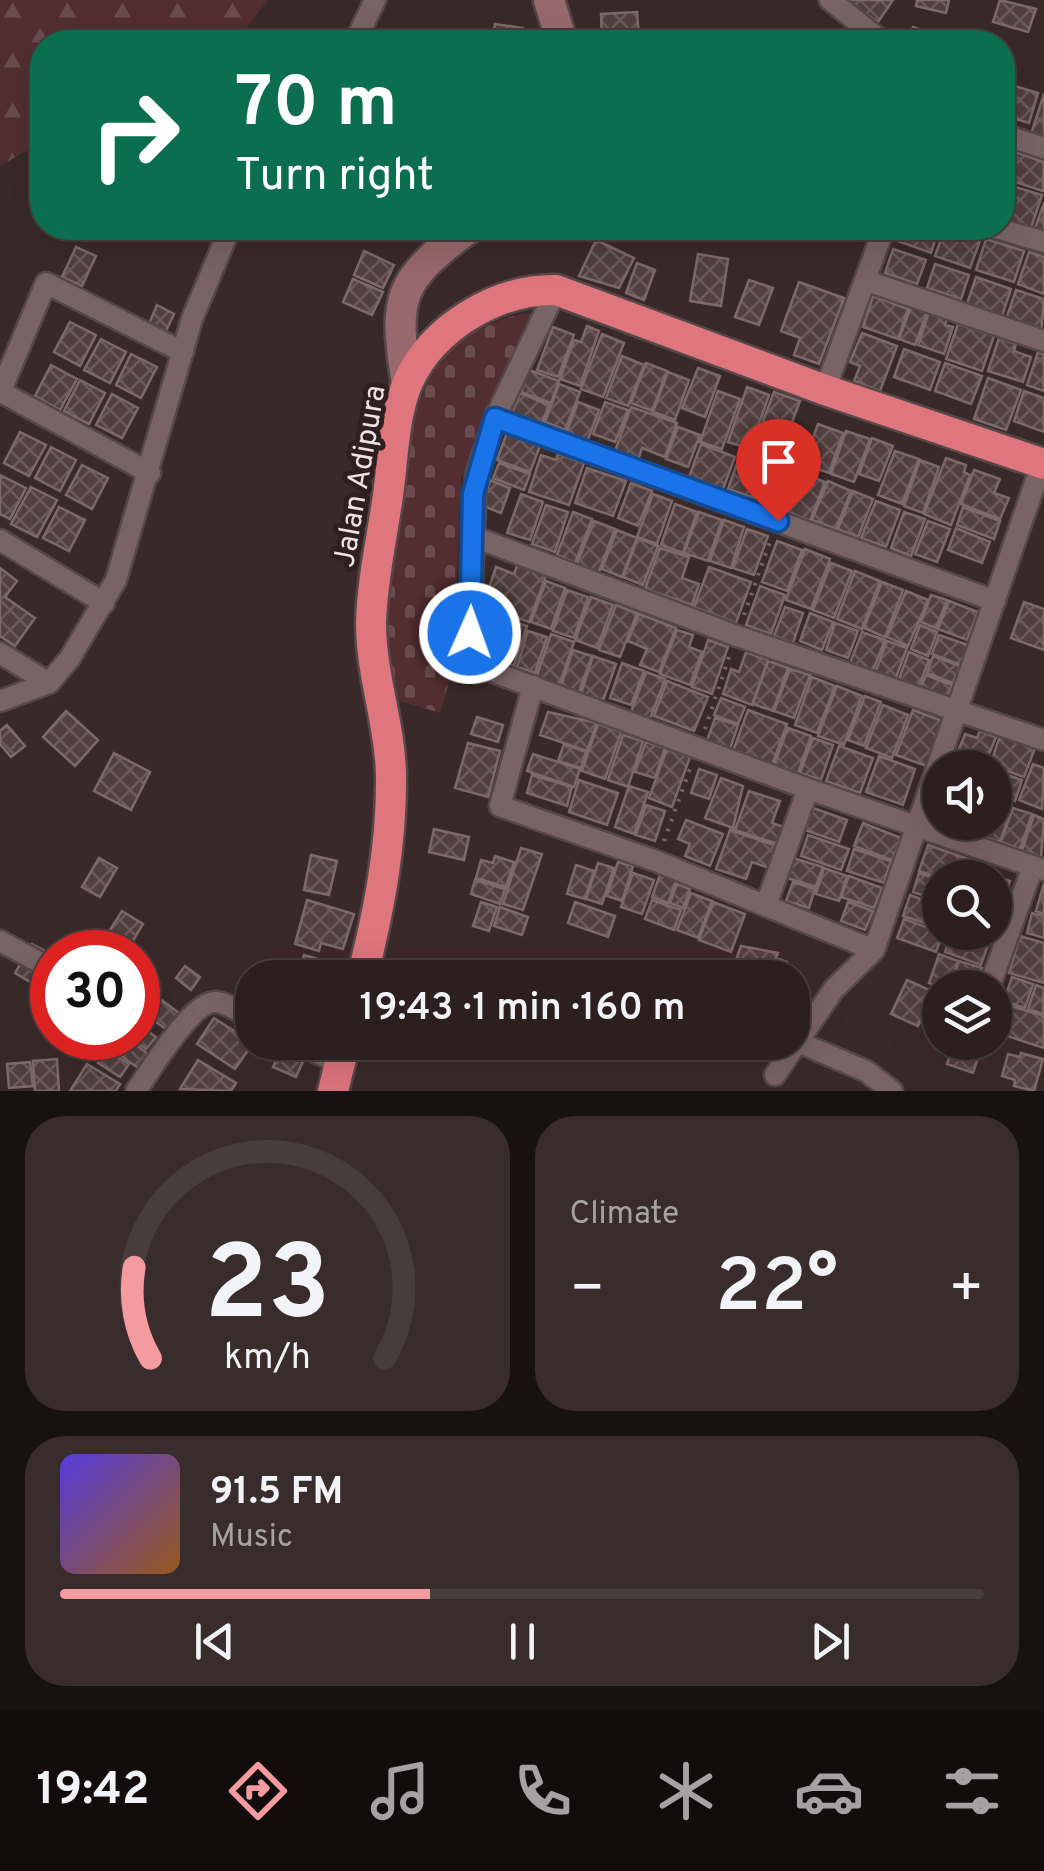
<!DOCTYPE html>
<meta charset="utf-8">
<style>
:root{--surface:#2c1f1f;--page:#382c2c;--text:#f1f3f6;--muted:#a6a2a4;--line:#483d3d;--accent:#f49b9f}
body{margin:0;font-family:Overpass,sans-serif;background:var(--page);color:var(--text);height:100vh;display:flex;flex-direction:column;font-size:38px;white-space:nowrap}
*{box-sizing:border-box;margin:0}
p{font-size:32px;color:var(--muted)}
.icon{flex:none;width:55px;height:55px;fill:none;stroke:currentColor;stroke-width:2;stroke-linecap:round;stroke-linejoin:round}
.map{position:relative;height:1091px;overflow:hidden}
.details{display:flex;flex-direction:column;gap:25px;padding:25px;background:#181111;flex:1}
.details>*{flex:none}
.banner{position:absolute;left:30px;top:30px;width:985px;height:210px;border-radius:40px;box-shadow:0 10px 40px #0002,0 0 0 2px var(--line);background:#0b6e4f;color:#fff;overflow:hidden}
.buttons{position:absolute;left:922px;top:750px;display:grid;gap:20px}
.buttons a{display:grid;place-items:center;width:90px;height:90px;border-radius:50%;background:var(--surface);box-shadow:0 10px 40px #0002,0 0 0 2px var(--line);font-size:50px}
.speed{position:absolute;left:30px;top:930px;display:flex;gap:20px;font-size:50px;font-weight:700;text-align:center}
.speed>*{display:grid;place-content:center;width:130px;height:130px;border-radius:50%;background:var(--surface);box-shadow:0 10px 40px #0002,0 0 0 2px var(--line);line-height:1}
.speed .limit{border:15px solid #d22;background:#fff;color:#111}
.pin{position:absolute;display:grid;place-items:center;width:85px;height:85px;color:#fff;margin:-102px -42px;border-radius:50% 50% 50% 0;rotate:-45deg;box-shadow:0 0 10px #0007}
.pin .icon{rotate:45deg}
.me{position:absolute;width:110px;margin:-55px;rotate:2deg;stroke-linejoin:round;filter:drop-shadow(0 0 8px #0008)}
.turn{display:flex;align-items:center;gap:35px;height:210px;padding:0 40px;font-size:45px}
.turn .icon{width:130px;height:130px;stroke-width:2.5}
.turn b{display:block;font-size:70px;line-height:85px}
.big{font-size:75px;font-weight:600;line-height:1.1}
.details .tile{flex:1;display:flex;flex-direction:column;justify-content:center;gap:15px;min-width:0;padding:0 35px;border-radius:40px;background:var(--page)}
.details .dial{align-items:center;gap:0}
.dial svg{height:260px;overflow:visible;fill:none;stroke:var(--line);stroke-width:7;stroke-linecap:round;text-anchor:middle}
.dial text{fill:var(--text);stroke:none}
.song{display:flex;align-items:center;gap:30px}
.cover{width:120px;height:120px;border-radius:15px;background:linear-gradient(135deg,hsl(250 70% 55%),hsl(30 70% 35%))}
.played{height:10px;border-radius:5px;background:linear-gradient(90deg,var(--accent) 40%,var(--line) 40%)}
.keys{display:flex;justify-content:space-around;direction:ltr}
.heat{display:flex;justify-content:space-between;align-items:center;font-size:55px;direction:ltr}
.details .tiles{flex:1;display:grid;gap:25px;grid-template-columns:1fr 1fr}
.tile:last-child{grid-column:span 2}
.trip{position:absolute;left:235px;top:960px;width:575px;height:100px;border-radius:40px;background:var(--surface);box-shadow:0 10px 40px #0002,0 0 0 2px var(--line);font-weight:600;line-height:100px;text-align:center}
.dock{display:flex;height:160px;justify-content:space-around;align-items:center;background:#120c0c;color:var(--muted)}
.dock .icon{width:70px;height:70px}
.dock .selected{color:var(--accent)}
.dock b{font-size:45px;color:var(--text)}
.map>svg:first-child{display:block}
.forest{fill:url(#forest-firs)}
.cemetery{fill:url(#cemetery-stones)}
.building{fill:url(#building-cross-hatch);stroke:#7e696a;stroke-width:2.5}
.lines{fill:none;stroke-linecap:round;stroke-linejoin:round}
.street-casing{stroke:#564748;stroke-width:25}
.secondary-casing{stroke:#564748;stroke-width:35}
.highway-casing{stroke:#564748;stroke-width:35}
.path{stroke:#776767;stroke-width:4;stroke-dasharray:2.5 8;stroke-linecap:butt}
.street{stroke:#796465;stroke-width:20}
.secondary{stroke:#98696c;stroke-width:30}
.highway{stroke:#df757d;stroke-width:30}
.route-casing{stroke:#114b97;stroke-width:25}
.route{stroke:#1a73e8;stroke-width:18}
.labels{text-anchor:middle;stroke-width:10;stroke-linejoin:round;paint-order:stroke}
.street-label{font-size:30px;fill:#eee2e2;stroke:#301f20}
</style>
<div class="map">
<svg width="1044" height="1091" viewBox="0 0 1044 1091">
<defs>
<pattern id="forest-firs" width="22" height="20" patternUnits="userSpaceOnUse" patternTransform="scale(2.5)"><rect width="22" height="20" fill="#522e30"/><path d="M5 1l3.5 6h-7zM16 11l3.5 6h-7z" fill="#6b4c4e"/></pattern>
<pattern id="cemetery-stones" width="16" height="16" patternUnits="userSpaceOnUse" patternTransform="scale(2.5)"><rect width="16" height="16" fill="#522e30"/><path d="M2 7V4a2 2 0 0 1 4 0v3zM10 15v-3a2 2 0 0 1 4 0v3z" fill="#6b4c4e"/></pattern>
<pattern id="building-cross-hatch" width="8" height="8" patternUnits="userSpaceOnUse" patternTransform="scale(2.5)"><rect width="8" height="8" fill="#523f3f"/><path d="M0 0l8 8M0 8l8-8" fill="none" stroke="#6b5a5a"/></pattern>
</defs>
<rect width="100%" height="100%" fill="#3a2929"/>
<!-- forest -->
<path class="forest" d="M0,0H268L244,31L219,42H42V142L0,166Z"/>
<!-- cemetery -->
<path class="cemetery" d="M534,313L461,478L453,668L440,713L400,701C396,689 391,677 389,665C379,600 400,420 437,366C458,336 499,315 534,313Z"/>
<!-- building -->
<path class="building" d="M845,0H893L878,22Z
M917,0H949L946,13L916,6Z
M1000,0L1036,9L1028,32L993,22Z
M637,12L639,39L602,41L601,14Z
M495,24L523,28L520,42H492Z
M913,27L940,36L938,42H908Z
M1002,82L1038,93L1029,123L1002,115Z
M1044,94V138L1031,134Z
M1002,143L1014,147L1005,174L1002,173Z
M1015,152L1044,162L1043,191L1006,179Z
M1005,184L1042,195L1030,231L1002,222Z
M1044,203V232L1035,228Z
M414,228H437L430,238Z
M903,228H939L931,253L898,241Z
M945,228L981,238L970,268L935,256Z
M986,239L1024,251L1014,282L976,270Z
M596,240L634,258L619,288L579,276Z
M76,247L96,256L82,286L62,277Z
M893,249L926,260L917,284L885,273Z
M364,251L394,265L383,288L354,275Z
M1029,252L1044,257V294L1018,284Z
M698,254L728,259L721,306L690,301Z
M637,263L655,270L644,300L626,293Z
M935,264L969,275L961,299L927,288Z
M976,277L1011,289L1001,319L966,307Z
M353,279L383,292L372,315L343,302Z
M749,280L773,288L759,325L735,317Z
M799,282L844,298L819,364L794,355L800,338L781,331Z
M1016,290L1044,299L1041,334L1005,322Z
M873,296L908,309L898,339L863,327Z
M157,305L174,314L165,333L148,326Z
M911,307L927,313L915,345L899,339Z
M929,312L947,318L945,325L953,327L944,354L918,345Z
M70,322L96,335L80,366L54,352Z
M958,324L994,336L982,371L946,359Z
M587,326L599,331L580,386L560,379L574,340L581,342Z
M553,327L574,335L558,377L537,370Z
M862,333L897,346L880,391L854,381L860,366L850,362Z
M602,334L624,343L603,397L581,389Z
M999,338L1016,344L1014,351L1031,357L1023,382L988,371Z
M101,339L126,352L110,383L84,370Z
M904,349L940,362L930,390L894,377Z
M1038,352L1044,354V391L1027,385Z
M131,354L157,367L141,398L116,385Z
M622,356L644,365L628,406L606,398Z
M646,363L667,371L652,411L631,403Z
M945,363L982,376L971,404L935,391Z
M51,365L77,379L60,410L35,396Z
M698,368L720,376L705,417L682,408Z
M529,370L559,381L551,403L521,392Z
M668,372L689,380L675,420L653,412Z
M988,378L1021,390L1006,430L974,419Z
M80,380L105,393L89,424L64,411Z
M559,384L580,392L565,430L545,422Z
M747,387L769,395L750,449L728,442Z
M718,391L740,399L722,449L700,442Z
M1024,391L1044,398V432L1014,421Z
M774,392L800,401L789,430L763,421Z
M520,393L549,405L541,426L511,415Z
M112,394L138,408L122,438L96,425Z
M578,402L599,410L587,442L566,434Z
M605,402L628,410L615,442L593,434Z
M631,407L677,423L665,457L642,448L638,460L615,451Z
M818,424L843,433L829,473L803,464Z
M765,425L798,437L788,464L754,452Z
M678,427L700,435L688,467L666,459Z
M846,431L870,439L854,482L831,474Z
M20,432L46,445L29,476L4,463Z
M507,433L540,446L530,472L497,460Z
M872,438L893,446L879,481L859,474Z
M701,444L735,457L723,489L689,477Z
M51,447L76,460L60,491L35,478Z
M895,451L919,459L902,504L878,495Z
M741,452L764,460L751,497L728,489Z
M558,454L584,463L569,505L529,492L541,455L556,460Z
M946,458L966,465L964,472L970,475L951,525L924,514Z
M920,460L939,467L923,513L904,506Z
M766,461L788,468L775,505L753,497Z
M499,463L530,474L524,490L493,478Z
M82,465L108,478L92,509L66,495Z
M587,468L626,481L613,516L575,503Z
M974,470L1000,479L994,493L1009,498L1000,519L961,504Z
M800,472L825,482L810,521L785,511Z
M0,475L26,488L10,519L0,514Z
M490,480L510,488L501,513L481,505Z
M828,481L851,491L836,529L812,520Z
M631,483L652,491L638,526L618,518Z
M31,487L57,500L37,537L11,524Z
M853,491L873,499L858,537L838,529Z
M521,494L543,502L530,540L507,533Z
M653,494L672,501L657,544L637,537Z
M876,501L900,510L886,547L861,538Z
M675,504L697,512L683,553L661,545Z
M546,505L568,512L555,552L532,544Z
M59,507L85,520L69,551L43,538Z
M963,507L1000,521L994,539L957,525Z
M573,512L592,519L575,563L557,555Z
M699,512L722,520L708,561L684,553Z
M904,512L925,519L911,556L891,548Z
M724,520L744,527L731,568L710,561Z
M594,521L615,529L598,574L576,566Z
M928,521L950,529L937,562L915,554Z
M956,528L990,542L982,563L948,550Z
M747,529L768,536L754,575L733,568Z
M617,530L637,538L622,577L602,569Z
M638,538L658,546L643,585L623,577Z
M777,541L802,550L787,591L762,582Z
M660,548L689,557L682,578L699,584L692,605L645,589Z
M805,549L830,559L811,609L786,600Z
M518,563L547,573L529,622L483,606L496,567L514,574Z
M831,563L852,571L834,618L813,610Z
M709,567L751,582L736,623L694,607Z
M0,568L17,581L5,597L35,618L15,646L0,636Z
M855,571L880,581L862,629L837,619Z
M546,581L565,588L551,629L531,622Z
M882,582L903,590L885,637L864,628Z
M760,586L785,595L771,634L746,625Z
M567,590L588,597L574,638L553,631Z
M906,591L928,600L908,646L887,637Z
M931,595L947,600L936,628L921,622Z
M591,597L613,605L597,648L575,640Z
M949,601L978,612L967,640L938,629Z
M1024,602L1044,609V650L1011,638Z
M616,605L637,613L620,657L599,650Z
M785,607L803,613L793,643L774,636Z
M810,613L833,622L822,650L800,641Z
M639,614L676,628L659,672L640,665L647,649L628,641Z
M498,617L527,626L514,666L487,657L491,646L483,643L489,624L495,626Z
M835,623L858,631L848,658L826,650Z
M920,625L937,632L928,656L911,649Z
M677,630L693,635L689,647L702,652L690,685L660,674Z
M528,631L547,637L535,673L517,667Z
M862,632L885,640L872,672L850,663Z
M551,634L574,642L559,686L536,678Z
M939,635L968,645L961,665L932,654Z
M708,640L728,647L712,694L692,687Z
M887,641L907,648L895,680L875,673Z
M573,650L592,656L579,692L561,686Z
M746,652L768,660L752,705L723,694L731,669L739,672Z
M909,652L929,660L917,691L897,684Z
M593,656L616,664L603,701L581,694Z
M933,656L960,666L953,683L927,673Z
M768,661L788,668L773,711L753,704Z
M622,663L644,671L631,705L610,698Z
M790,669L810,675L794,718L774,711Z
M646,672L665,679L650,719L631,712Z
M926,675L952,685L946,702L919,692Z
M812,677L835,686L817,733L795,725Z
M667,681L708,697L694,731L654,716Z
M837,686L862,696L844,745L818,736Z
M865,696L881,702L864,746L848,740Z
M721,698L745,707L738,724L714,715Z
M883,705L908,715L892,758L866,748Z
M748,710L787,724L772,765L733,751Z
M913,710L945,722L929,767L896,755Z
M66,711L98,740L75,766L43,737Z
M548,712L597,723L587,751L540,735Z
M477,717L503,725L498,742L471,734Z
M715,718L738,725L729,752L706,744Z
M598,724L621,732L605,779L582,771Z
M7,725L25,746L11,757L0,744V731Z
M788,728L811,736L798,773L774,765Z
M980,731L996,737L985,764L957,754L965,734L977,738Z
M623,735L643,741L628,787L608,780Z
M1000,736L1035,748L1024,777L990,765Z
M813,738L833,745L821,780L800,773Z
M646,742L665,748L655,778L635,772Z
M468,743L500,751L488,797L455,788Z
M564,744L586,752L581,768L558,761Z
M839,746L873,758L860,793L826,781Z
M667,749L690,757L672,807L649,798Z
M114,753L150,772L131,810L94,791Z
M533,754L580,769L574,787L527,771Z
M879,756L915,769L903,805L866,792Z
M957,757L982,767V768H952Z
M1033,764L1044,768L1042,809L1019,800Z
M699,769L717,775L709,799L691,793Z
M995,771L1003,773L996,794H995Z
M1004,774L1022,780L1015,801L997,795Z
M532,775L572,787L567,806L527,793Z
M721,778L743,786L733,828L705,818Z
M579,780L618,793L607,825L569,812Z
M629,786L648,792L634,834L615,827Z
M749,791L780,801L772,823L784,827L778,844L735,830Z
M940,797V822L932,819Z
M995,801L1012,807L1000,842L981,836L985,822H995Z
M646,805L665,811L655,841L636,835Z
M813,808L847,820L839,842L805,830Z
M1013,808L1032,814L1020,849L1001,842Z
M1034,815L1044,819L1041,857L1022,850Z
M686,820L723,834L710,866L685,856L690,844L678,839Z
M962,822H983L979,835L960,828Z
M863,823L901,838L892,860L854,846Z
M434,829L469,837L464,860L429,852Z
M730,830L777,846L769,868L752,862L746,879L716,869Z
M808,835L849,849L841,870L801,856Z
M928,845L971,860L964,878H940L919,871Z
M521,848L542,854L523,910L503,904Z
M854,849L891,861L884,883L847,871Z
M311,855L337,861L329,895L304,890Z
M495,856L514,862L506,887L476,878L481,860L493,863Z
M99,858L117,868L100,897L82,887Z
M793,858L823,867L816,887L787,878Z
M618,862L633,866L622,901L607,896Z
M598,863L614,868L602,904L586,899Z
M576,865L594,871L585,899L567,894Z
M824,868L847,876L839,901L816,894Z
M975,869L1010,881L1003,901L995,898V878H972Z
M661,872L677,878L668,903L652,897Z
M633,873L654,880L642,914L621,907Z
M919,873L940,880V901L913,892Z
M849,876L882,888L874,908L841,897Z
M475,880L505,889L500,904L471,894Z
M793,882L815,889L809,908L786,901Z
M1044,883V914L1036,911Z
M677,884L690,889L683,908L670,903Z
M691,893L712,901L698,938L677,930Z
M910,895L940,906V928L903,916Z
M307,900L354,914L343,949L321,943L319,951L295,944Z
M652,900L681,910L674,930L645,919Z
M481,902L497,907L489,931L473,926Z
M575,902L615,916L608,937L568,923Z
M713,902L745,914L731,952L699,940Z
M848,902L873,911L865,930L841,921Z
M500,907L528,917L522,935L494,926Z
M122,911L143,924L126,952H108L99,947Z
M1032,913L1044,916V938L1027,933Z
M904,919L943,933L936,952L897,938Z
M956,932H993L989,944Z
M952,933L988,945L981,965L945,952Z
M1020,936L1044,943V983L1009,973Z
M32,944L49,953L32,983L15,973Z
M741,946L778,953L776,958L787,962L782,978L731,974Z
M939,954L958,961L949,988L929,983Z
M304,955L322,960L320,966L342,973L341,978H297Z
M959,961L982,968L975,988H950Z
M185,966L200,977L191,990L176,978Z
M1012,977L1033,984L1025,1008L1004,1001Z
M907,980L934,992L918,1026L891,1014Z
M1036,985L1044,988L1043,1014L1028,1009Z
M155,995L179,1013L167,1030L142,1012Z
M1004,1004L1044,1016V1048L995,1032Z
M214,1018L253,1043L235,1069L197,1044Z
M139,1025L156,1037L146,1049L131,1038H138Z
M129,1040L152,1057L142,1071L119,1054Z
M383,1042H432L427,1060Z
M736,1042H767L763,1053Z
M955,1042L983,1043L973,1073L947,1064Z
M281,1048L304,1059L296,1077L273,1067Z
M107,1050L129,1064L120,1077L98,1063Z
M1021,1053L1043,1059L1034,1091L1014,1086L1015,1080L1002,1076L1008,1054L1020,1057Z
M57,1059L59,1091H35L33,1061Z
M198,1060L236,1083L231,1091L180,1089Z
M30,1062L33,1086L9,1088L7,1064Z
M87,1064L120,1084L116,1091H70Z"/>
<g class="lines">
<!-- street casing -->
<g class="street-casing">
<path id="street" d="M830,0L883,42
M355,42L375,0
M1002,134L1044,148
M996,228L1044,242
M867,281L1044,341
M556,290L495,418L476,475L470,633L474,656L483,668L808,789L1044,870
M825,390L884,228
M1,392L150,473
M0,393L46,283L183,352
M495,418L995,601
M474,537L737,636L1044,740
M0,540L104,603
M0,653L49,683
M533,686L500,806L656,861L874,950
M0,701L49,683L70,658L116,580L192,319L230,228
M766,905L808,789
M0,941L52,969
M989,988L1033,866
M295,1042L340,1064
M798,1042L866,1071L892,1091
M775,1075L834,989L874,950L1042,463
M136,1091C149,1072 193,1000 216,1002C228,1003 242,1014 252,1019"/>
</g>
<!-- secondary casing -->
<g class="secondary-casing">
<path id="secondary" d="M549,0L562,42
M407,384C393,297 397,281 469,228"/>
</g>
<!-- highway casing -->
<g class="highway-casing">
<path id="highway" d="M362,978C379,910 392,845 391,774C390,724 371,675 371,623C372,583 381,542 387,502C393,465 393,416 408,382C433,327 497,289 556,290L825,390L1044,464
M333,1091L345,1042"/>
</g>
<!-- path -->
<path class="path" d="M744,615L771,539
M705,729L729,657
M664,841L691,766"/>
<!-- street -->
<use href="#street" class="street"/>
<!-- secondary -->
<use href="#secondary" class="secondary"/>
<!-- highway -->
<use href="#highway" class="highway"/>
</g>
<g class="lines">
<!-- route casing -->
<g class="route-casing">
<path id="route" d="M470,633L473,494L495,418L778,521"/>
</g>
<!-- route -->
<use href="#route" class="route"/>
</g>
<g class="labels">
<!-- street labels -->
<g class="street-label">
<text transform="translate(359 476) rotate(-80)" y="10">Jalan Adipura</text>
</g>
</g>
</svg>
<div class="buttons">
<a><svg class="icon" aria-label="sound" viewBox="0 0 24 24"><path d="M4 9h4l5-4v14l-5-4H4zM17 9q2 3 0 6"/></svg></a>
<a><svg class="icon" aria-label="search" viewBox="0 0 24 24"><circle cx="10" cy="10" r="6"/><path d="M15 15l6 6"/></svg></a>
<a><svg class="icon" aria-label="layers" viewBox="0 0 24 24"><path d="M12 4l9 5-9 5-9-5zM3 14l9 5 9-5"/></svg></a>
</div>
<div class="speed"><div class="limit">30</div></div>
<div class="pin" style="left:778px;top:521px;background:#d93025"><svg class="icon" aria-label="arrive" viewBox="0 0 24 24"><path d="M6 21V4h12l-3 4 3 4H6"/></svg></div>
<svg class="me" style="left:470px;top:633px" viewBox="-20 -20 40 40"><circle r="17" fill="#1a73e8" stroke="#fff" stroke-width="3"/><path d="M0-11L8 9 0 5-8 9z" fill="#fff"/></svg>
<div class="trip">19:43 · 1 min · 160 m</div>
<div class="banner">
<div class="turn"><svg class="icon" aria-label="right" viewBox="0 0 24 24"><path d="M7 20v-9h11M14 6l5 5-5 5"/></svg><div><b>70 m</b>Turn right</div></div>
</div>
</div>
<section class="details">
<div class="tiles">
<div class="tile dial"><svg viewBox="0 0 100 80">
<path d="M14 69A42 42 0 1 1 86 69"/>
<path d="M14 69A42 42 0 0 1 9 41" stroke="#f49b9f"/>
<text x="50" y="56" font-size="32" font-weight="700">23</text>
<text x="50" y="72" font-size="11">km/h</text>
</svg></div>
<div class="tile"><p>Climate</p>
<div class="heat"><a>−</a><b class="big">22°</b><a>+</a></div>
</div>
<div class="tile">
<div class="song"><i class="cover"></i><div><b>91.5 FM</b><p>Music</p></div></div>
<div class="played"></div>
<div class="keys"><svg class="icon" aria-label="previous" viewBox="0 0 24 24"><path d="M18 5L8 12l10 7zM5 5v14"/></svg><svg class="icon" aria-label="pause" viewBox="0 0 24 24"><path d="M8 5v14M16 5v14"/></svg><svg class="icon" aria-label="next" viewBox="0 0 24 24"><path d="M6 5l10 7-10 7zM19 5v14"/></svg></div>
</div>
</div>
</section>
<nav class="dock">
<b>19:42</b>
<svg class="icon selected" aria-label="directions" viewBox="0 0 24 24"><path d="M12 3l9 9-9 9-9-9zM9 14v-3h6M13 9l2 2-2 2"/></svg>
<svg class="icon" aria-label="music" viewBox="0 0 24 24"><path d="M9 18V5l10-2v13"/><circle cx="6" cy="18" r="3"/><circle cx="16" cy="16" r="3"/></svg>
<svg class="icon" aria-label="phone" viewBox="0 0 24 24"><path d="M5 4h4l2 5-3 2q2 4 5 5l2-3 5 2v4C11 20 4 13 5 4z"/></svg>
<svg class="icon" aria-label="climate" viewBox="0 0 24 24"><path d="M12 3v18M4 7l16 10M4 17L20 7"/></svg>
<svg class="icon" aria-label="car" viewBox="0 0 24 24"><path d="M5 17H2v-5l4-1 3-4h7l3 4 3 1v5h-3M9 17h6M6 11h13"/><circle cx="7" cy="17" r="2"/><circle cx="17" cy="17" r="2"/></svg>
<svg class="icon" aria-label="filters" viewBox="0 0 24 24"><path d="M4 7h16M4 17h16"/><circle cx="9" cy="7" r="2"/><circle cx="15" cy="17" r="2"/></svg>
</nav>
